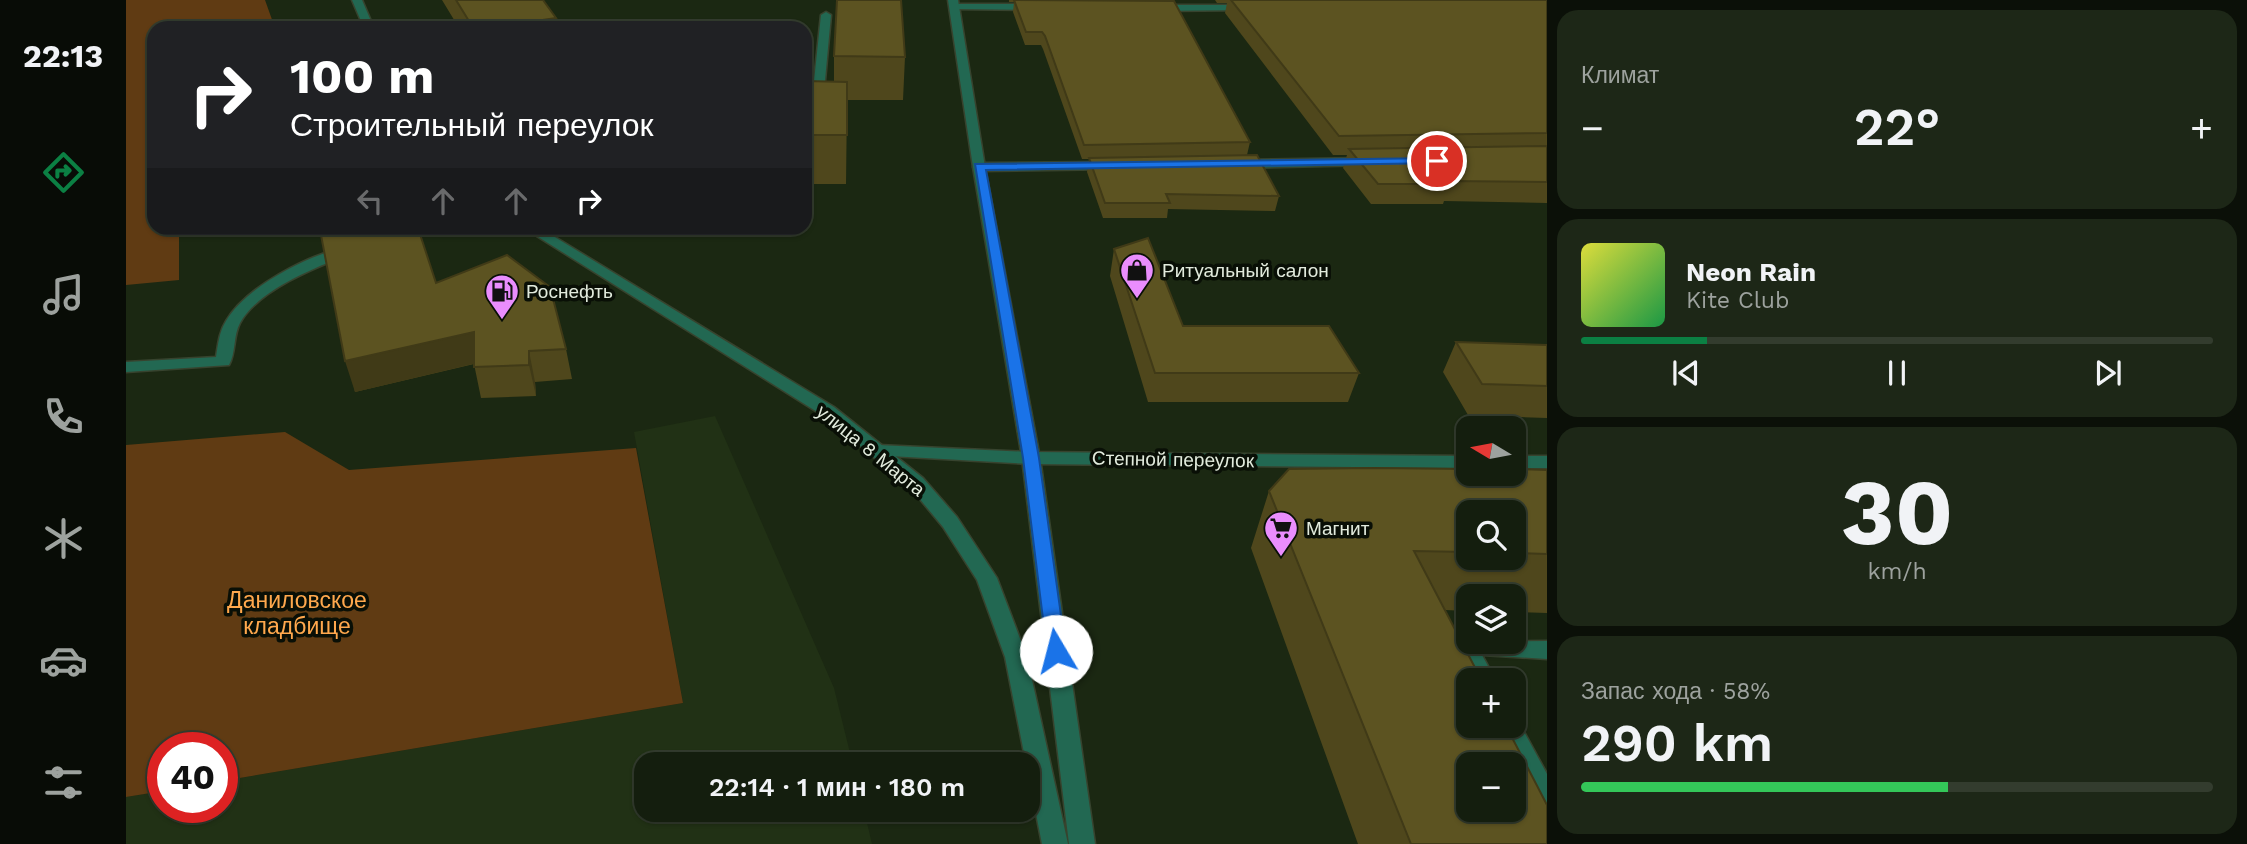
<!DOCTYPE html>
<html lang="ru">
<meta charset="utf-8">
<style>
:root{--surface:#141e0e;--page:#1d2717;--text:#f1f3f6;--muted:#9da29e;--line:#333c2e;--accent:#0b8043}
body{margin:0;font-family:"Work Sans",sans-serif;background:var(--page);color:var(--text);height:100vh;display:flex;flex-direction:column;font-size:26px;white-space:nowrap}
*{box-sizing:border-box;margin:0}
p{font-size:23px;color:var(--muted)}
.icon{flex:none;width:38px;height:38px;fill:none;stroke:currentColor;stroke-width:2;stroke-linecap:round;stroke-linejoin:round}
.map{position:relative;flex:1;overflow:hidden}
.drawer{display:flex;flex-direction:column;gap:10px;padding:10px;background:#0b1008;width:700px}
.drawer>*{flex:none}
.guide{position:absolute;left:21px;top:21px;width:665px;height:214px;border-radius:21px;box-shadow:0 2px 5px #0004,0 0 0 2px var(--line);background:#202124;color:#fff;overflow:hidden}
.needle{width:46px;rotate:280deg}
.controls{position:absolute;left:1330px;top:416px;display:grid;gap:14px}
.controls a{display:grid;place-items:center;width:70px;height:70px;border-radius:14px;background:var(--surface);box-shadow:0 2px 5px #0004,0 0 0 2px var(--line);font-size:35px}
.speed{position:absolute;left:21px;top:732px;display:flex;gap:14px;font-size:35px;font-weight:700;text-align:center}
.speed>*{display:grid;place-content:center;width:91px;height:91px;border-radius:50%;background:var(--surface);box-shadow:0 2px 5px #0004,0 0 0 2px var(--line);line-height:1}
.speed .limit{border:10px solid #d22;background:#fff;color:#111}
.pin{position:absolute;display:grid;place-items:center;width:60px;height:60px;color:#fff;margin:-30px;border:4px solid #fff;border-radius:50%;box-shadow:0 2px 7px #0007}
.me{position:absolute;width:77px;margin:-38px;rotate:352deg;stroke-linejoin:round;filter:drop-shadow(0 0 5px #0008)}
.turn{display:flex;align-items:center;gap:24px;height:147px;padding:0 28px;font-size:32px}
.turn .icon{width:91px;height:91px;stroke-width:2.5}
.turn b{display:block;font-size:49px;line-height:60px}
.lanes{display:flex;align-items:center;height:66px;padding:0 28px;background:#0003;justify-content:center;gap:35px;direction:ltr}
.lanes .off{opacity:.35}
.big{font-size:52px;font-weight:600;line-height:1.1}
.drawer .widget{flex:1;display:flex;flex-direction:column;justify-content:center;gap:10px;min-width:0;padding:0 24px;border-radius:21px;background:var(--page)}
.drawer .dial{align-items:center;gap:0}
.dial b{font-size:91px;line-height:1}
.song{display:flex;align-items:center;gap:21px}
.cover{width:84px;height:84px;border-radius:10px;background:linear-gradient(135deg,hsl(60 70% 55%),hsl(140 70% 35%))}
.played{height:7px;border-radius:4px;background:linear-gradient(90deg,var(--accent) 20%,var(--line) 20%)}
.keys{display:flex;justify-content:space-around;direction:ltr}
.heat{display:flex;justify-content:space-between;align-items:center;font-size:38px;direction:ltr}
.charge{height:10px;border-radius:5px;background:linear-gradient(90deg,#34c759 58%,var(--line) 0)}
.trip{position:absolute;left:508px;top:752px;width:406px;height:70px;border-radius:21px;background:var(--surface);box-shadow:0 2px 5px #0004,0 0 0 2px var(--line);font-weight:600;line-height:70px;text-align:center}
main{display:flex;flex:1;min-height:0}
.dock{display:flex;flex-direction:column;width:126px;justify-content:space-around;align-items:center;background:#080c06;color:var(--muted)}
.dock .icon{width:49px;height:49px}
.dock .selected{color:var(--accent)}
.dock b{font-size:32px;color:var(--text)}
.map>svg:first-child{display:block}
.built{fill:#213115}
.green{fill:#603b13}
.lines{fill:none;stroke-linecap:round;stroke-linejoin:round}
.service-casing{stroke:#37432e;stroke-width:3}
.minor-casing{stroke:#37432e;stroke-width:3}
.tertiary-casing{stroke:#37432e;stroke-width:3}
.service{fill:#226852;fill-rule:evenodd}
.minor{fill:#226852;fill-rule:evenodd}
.tertiary{fill:#226852;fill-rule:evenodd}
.wall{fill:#4f471c;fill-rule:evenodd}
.shaded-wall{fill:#403a17}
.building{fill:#5c5321;stroke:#403a17;stroke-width:2;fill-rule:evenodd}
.route{fill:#1a73e8;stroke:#114b97;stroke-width:2}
.labels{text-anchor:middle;stroke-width:7;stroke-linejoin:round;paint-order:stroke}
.poi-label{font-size:19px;fill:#e2ebdd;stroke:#090f06;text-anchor:start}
.street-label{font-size:19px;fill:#e2ebdd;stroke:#090f06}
.near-park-label{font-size:23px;fill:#ffa84d;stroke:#090f06}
</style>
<main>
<nav class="dock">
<b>22:13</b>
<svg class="icon selected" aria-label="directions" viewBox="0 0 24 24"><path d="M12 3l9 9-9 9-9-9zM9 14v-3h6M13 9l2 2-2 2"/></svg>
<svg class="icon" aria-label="music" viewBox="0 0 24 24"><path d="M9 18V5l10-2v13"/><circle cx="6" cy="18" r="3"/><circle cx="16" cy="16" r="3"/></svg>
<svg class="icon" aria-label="phone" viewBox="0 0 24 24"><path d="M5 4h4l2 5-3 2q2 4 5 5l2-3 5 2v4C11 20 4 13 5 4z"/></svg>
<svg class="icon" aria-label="climate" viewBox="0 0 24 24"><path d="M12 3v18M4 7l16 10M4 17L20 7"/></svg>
<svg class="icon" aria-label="car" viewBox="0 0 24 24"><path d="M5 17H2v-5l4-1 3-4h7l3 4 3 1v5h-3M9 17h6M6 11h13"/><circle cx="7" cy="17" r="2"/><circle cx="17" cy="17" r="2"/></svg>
<svg class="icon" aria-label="filters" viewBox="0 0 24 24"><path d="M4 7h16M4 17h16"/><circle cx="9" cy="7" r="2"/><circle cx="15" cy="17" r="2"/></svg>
</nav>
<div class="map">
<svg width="1421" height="844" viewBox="0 0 1421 844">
<rect width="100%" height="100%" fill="#1b2812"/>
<!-- built -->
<path class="built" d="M589,416L708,688L727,765H520V810H738L746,844H0V797L37,791V807H96V781L557,703L508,432Z"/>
<!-- green -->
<path class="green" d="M0,0H139L149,28H28V228H53V280L0,285Z
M159,432L223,470L510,448L557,703L96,781V747H37V791L0,797V445Z"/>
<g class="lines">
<!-- service casing -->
<g class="service-casing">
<path id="service" d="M700,12L705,15L696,113L690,117H679V109H685L695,15Z
M219,247L226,251L224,254C190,267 132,290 114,323C107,336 110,353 103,365L0,372V362L90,357C92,345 93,332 100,321C121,286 181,256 219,247Z
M1340,638L1342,642L1421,641V659L1356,655L1370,681H1348L1329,646L1332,640Z
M1388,718L1391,719L1421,774V809L1412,806L1372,726H1388Z"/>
</g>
<!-- minor casing -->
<g class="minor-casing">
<path id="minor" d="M828,4H909L914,7L909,10L825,9V5Z
M1122,5L1125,6V10L1028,11L1023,8L1028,5Z
M1243,158L1249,162L1247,165L1113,168L1107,164L1113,160Z
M984,162L990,166L988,169L853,171L847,167L853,163Z
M752,445L905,452L1342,456V468L905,464L746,455L743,451L746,447Z
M1388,456H1421V468H1388Z"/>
</g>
<!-- tertiary casing -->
<g class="tertiary-casing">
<path id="tertiary" d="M226,0H236L248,28H238Z
M822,0H832L859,167L914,458L969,844H943L896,458L847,167Z
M398,228H414L708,407L797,478L831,517L871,578L901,657L942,844H916L879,657L851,580L817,527L783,486L696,415Z"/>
</g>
<!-- service -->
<use href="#service" class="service"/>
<!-- minor -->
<use href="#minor" class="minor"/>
<!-- tertiary -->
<use href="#tertiary" class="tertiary"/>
</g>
<!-- wall -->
<path class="wall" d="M316,0H417L432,28H333Z
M883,0H1040L1124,142L1121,155L1153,196L1149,211L1042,209L1041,218H977L961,172L963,159H956L917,49L915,45H899L887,12L888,2H883Z
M1089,0H1421V203L1318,201L1317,204H1245L1217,168L1221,155H1207L1099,13L1101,3H1091Z
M708,56L779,57L777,100H721L720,184H679V81L708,82Z
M196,235L310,283L440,349L446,379L409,382L410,396L355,398L348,364L229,392Z
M988,249L1057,326L1233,373L1222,402H1022L984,276Z
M1330,342L1421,345V418L1342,415L1317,372Z
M1421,470V613L1388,612V597H1342V611L1319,610L1421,844H1232L1125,548L1143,491ZM1342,513H1388V558H1342Z"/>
<!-- shaded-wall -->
<path class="shaded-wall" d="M430,18L432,28H383V25Z
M380,21L381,28H347L346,26Z
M193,228H245L201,251Z
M348,332L355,362L229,392L219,361Z
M403,351L409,382L410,396L403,365Z"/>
<!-- building -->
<path class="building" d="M330,0H417L430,18L383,25L380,21L346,26Z
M711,0H775L779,57L708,56Z
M888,0L1048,1L1124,142L958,145L919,36L916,32H900Z
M1105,0H1421V133L1213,136Z
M679,81L721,82V135H679Z
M1421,146V182L1322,181L1324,184H1252L1223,149Z
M1131,155L1153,196L1040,194L1044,203H979L963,158Z
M220,228H292L310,283L381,255L424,287L440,349L403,351V365L348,367V332L219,361L195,235Z
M1022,238L1057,326H1203L1233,373H1029L988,249Z
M1330,342L1421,345V386L1356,384Z
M1247,468L1342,469V474H1388V469L1421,470V554L1388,553V513H1342V552L1288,551L1356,681H1342V726H1380L1421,805V844H1285L1143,491L1163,469ZM1342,765H1388V810H1342Z"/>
<!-- route -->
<path class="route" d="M1311,158L1317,161L1315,163L860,170L913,458L940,651L937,656L930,659L923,656L921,651L897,458L849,164Z"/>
<!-- icons -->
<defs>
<g id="shop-pin" transform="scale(1.75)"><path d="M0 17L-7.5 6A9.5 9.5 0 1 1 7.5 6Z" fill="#ea8dfd" stroke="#090f06"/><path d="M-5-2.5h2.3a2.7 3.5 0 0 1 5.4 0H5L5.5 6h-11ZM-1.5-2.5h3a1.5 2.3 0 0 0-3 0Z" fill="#111"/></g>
<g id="fuel-pin" transform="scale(1.75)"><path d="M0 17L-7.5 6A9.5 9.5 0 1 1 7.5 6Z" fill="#ea8dfd" stroke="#090f06"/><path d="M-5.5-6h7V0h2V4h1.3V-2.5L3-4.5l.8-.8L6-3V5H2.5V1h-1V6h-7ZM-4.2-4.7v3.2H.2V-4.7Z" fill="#111"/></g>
<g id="supermarket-pin" transform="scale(1.75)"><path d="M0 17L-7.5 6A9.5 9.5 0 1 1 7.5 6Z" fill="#ea8dfd" stroke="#090f06"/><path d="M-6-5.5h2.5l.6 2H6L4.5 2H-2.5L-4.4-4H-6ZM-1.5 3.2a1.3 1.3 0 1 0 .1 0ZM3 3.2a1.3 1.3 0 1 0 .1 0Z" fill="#111"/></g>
</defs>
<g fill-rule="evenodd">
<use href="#shop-pin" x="1011" y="270"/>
<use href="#fuel-pin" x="376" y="291"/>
<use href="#supermarket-pin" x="1155" y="528"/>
</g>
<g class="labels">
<!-- poi labels -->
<g class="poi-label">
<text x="1036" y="277">Ритуальный салон</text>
<text x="400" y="298">Роснефть</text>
<text x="1180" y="535">Магнит</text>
</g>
<!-- street labels -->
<g class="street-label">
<text transform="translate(745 450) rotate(39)" y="7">улица 8 Марта</text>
<text transform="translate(1047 459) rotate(1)" y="7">Степной переулок</text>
</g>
<!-- near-park labels -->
<g class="near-park-label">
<text x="171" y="608">Даниловское<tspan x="171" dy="26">кладбище</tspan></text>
</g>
</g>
</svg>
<div class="controls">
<a><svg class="needle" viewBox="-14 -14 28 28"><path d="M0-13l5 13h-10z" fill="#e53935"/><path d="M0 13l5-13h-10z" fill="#9da29e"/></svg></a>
<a><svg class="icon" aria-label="search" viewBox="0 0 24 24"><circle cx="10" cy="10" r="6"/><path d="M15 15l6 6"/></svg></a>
<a><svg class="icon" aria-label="layers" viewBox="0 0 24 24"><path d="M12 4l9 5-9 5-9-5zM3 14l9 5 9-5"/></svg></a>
<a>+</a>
<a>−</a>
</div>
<div class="speed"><div class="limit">40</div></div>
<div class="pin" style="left:1311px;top:161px;background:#d93025"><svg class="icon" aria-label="arrive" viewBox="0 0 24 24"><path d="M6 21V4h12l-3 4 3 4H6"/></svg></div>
<svg class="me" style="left:930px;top:651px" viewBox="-20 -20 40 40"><circle r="19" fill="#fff"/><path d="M0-13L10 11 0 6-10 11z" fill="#1a73e8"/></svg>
<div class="trip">22:14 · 1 мин · 180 m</div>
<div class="guide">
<div class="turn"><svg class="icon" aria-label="right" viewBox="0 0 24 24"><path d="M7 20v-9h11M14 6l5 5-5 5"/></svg><div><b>100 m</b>Строительный переулок</div></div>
<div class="lanes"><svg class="icon off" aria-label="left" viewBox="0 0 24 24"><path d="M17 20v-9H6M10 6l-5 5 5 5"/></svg><svg class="icon off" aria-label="ahead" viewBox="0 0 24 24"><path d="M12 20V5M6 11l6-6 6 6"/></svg><svg class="icon off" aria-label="ahead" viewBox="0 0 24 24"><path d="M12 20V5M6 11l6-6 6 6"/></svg><svg class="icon" aria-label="right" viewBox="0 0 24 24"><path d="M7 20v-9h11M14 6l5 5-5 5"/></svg></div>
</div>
</div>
<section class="drawer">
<div class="widget"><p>Климат</p>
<div class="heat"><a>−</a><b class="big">22°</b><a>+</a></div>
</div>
<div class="widget">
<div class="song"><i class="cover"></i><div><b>Neon Rain</b><p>Kite Club</p></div></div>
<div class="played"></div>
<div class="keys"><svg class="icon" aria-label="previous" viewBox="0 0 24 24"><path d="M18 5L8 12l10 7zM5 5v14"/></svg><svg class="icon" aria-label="pause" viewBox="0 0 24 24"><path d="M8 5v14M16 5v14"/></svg><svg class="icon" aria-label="next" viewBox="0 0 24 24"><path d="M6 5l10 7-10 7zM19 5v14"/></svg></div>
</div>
<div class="widget dial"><b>30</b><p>km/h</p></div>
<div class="widget"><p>Запас хода · 58%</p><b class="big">290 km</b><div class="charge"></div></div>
</section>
</main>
